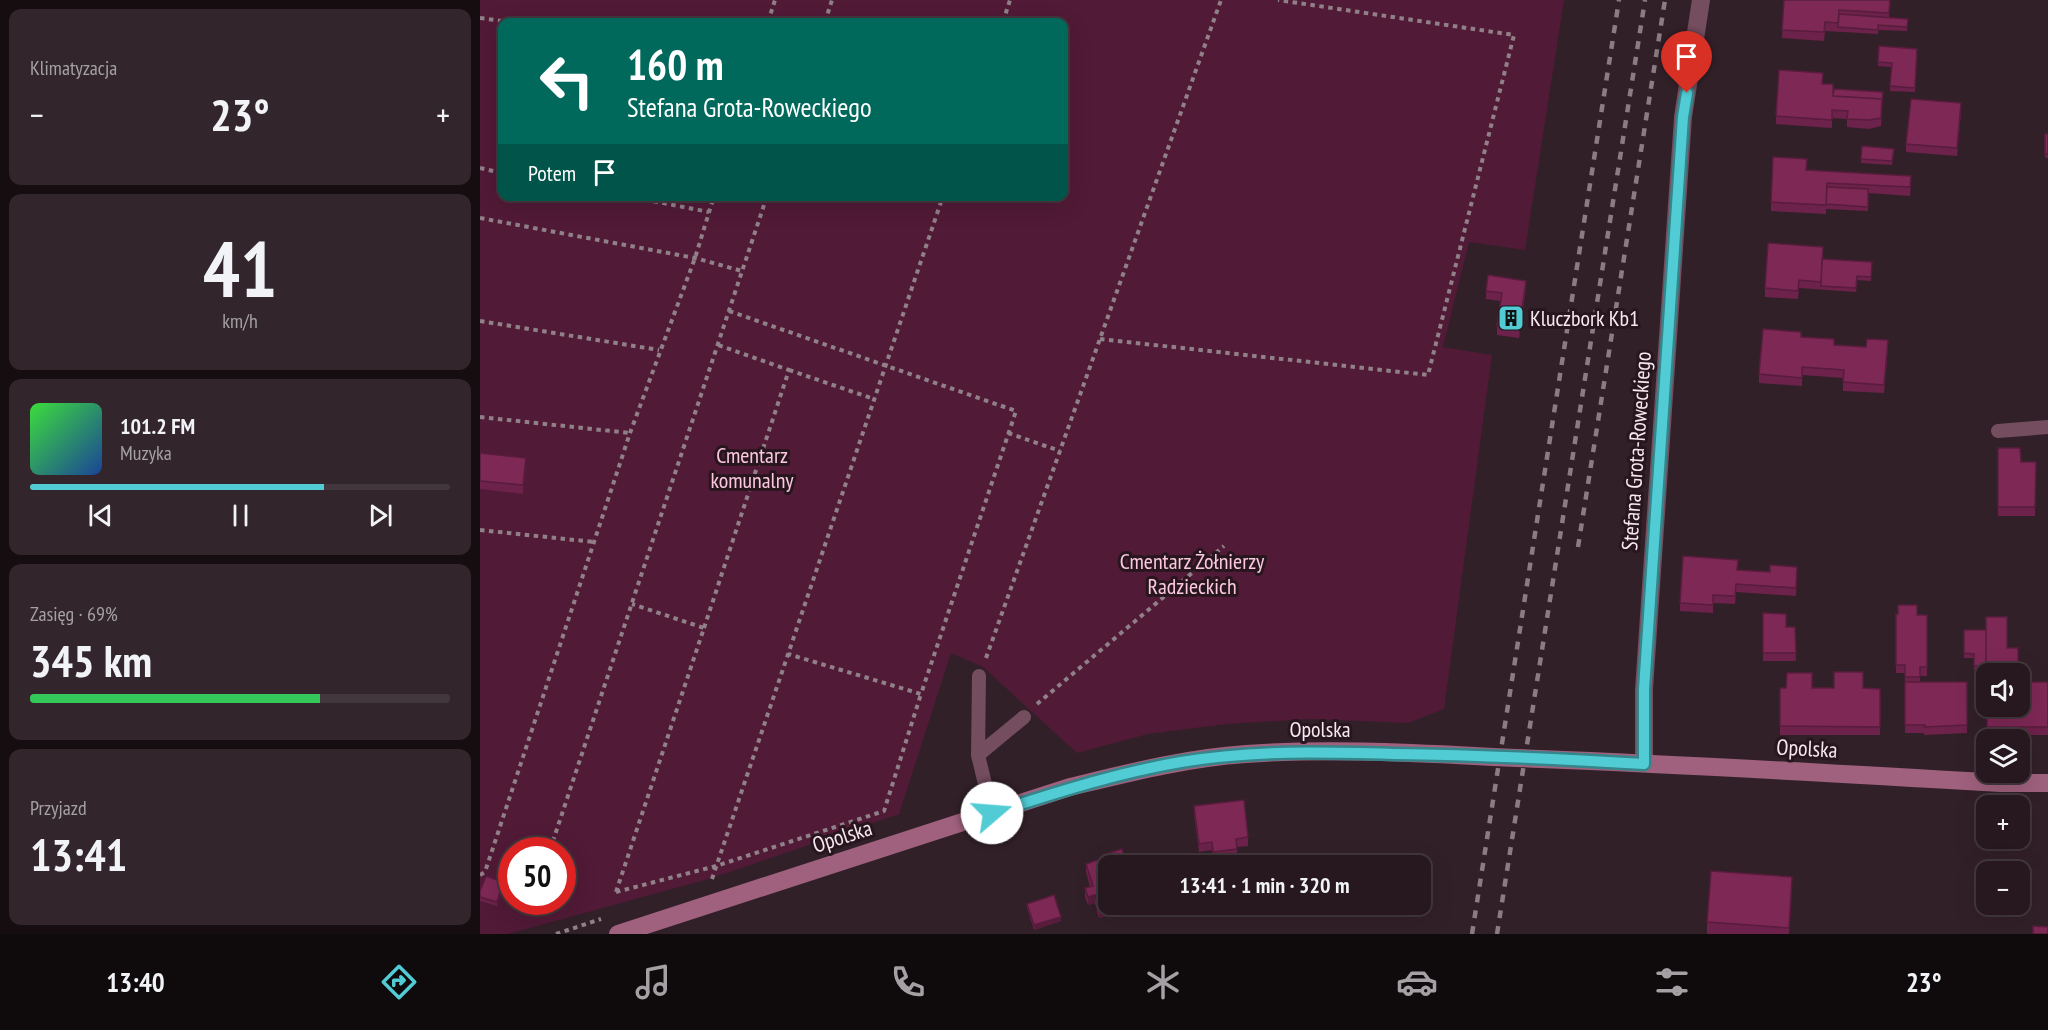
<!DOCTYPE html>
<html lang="pl">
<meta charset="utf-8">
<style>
:root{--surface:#26181e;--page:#32252b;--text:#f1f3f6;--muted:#a4a0a4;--line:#42373c;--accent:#51ccd4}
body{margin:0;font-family:"PT Sans Narrow",sans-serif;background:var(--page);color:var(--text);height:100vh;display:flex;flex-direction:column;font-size:22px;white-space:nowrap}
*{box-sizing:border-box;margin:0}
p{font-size:20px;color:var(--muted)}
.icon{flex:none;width:33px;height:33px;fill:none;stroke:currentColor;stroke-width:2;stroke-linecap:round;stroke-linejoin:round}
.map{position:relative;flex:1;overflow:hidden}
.panel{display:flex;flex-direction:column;gap:9px;padding:9px;background:#150d10;width:480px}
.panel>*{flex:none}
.guide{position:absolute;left:18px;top:18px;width:570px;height:183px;border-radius:12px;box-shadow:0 6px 24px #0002,0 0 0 2px var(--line);background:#00695c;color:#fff;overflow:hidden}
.controls{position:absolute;left:1496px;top:663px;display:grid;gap:12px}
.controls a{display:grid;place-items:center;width:54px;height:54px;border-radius:12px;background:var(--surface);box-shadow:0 6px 24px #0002,0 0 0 2px var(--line);font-size:30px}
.speed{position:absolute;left:18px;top:837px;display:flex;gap:12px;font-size:30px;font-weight:700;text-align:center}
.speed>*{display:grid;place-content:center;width:78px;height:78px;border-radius:50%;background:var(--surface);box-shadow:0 6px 24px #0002,0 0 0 2px var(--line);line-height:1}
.speed .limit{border:9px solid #d22;background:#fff;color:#111}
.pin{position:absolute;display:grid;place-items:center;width:51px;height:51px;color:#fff;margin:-62px -26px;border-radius:50% 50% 50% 0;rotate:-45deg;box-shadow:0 0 6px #0007}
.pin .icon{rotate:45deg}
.me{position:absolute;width:66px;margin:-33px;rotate:72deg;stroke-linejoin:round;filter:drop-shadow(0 0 4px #0008)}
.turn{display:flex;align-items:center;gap:21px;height:126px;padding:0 30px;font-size:27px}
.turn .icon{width:78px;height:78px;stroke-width:2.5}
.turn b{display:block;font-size:42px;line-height:51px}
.then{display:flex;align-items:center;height:57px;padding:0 30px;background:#0003;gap:12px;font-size:22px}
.big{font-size:45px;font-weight:800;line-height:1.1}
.panel .tile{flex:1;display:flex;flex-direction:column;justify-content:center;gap:9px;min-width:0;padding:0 21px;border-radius:12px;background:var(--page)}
.panel .dial{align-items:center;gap:0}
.dial b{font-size:78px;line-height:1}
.song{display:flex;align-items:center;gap:18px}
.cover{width:72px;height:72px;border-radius:9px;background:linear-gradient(135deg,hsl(120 70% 55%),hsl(220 70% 35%))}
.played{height:6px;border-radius:3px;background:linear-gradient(90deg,var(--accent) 70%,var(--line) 70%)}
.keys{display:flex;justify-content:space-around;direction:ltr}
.heat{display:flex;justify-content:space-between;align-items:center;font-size:33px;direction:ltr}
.charge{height:9px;border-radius:4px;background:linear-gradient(90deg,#34c759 69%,var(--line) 0)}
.trip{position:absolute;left:618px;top:855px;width:333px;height:60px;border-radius:12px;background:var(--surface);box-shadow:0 6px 24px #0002,0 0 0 2px var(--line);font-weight:800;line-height:60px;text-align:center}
.tabs{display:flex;height:96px;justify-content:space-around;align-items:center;background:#0f0a0c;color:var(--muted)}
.tabs .icon{width:42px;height:42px}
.tabs .on{color:var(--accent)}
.tabs b{font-size:27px;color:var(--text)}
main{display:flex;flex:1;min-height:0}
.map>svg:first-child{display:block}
.green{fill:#511a37;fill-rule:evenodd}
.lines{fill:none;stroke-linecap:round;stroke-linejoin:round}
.path{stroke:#908087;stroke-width:4;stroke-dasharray:4.5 4.5;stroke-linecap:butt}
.lane{stroke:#744d5e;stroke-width:14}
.street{stroke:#744d5e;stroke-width:18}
.secondary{stroke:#9f617d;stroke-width:18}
.rail{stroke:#8b7b82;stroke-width:4.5;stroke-dasharray:8 8;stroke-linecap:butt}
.wall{fill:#6c224a}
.shaded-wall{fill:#581c3c}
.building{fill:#7e2856;stroke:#581c3c;stroke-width:1.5}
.route-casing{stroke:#35858a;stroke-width:15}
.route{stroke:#51ccd4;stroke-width:10}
.labels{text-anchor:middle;stroke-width:6;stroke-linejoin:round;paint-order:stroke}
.poi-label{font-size:22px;fill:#f6e8ee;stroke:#28161e;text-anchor:start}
.street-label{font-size:22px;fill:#f6e8ee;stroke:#28161e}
.park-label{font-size:22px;fill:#fbc8de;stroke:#28161e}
</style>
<main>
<section class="panel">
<div class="tile"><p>Klimatyzacja</p>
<div class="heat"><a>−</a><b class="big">23°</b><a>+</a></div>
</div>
<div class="tile dial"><b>41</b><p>km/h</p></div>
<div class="tile">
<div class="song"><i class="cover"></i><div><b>101.2 FM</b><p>Muzyka</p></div></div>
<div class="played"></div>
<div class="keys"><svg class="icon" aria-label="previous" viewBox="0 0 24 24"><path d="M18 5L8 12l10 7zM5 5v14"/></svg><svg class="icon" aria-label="pause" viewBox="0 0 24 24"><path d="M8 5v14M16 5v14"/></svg><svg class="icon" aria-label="next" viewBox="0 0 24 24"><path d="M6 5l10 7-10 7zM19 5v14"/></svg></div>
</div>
<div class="tile"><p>Zasięg · 69%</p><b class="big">345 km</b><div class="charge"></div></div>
<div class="tile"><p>Przyjazd</p><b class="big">13:41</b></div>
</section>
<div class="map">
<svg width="1568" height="934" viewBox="0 0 1568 934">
<rect width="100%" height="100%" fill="#322028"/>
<!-- green -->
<path class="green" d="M0,0H1084L1045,250L989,242L963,347L1012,355L964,709L928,723L831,719L746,724L668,734L597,753L503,667L471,653L419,814L232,878L28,934H0ZM22,22H584V196H22ZM32,850H82V902H32Z"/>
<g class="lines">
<!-- path -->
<path class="path" d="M0,18L30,22
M288,22L295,0
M345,22L352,0
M523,22L530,0
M0,168L22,173
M147,196L229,212
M0,218L215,258L262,271
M249,311L536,411L441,694L308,654
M0,321L179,350
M620,339L948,375L1034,35L798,0
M309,370L394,399
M0,417L150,433
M528,433L580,451
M0,530L114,542
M224,628L309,370L238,345
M506,658L741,0
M557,704L744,546
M70,850L287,196
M0,875L5,872L150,433L215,258L234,196
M232,879L463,196
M136,892L236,866L404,811L441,694
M136,892L224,628L152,604
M76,934L121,919"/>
<!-- lane -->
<path class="lane" d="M1518,431L1568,427
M498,755L499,676
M512,813L498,755L544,717"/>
<!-- street -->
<path class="street" d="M1164,763V689L1203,117L1221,0"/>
<!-- secondary -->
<path class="secondary" d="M138,934L590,787C648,773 706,758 766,754C864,747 963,755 1061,759C1215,765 1368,774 1521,783H1568"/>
<!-- rail -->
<path class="rail" d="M1098,547L1185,0
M992,934L1139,0
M1017,934L1165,0"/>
</g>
<!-- wall -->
<path class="wall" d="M1304,0H1410L1409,18L1428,19L1427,31L1398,30V34L1345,31L1344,41L1302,38Z
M1399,46L1437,49L1435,92L1410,91L1411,67L1398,66Z
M1342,84L1353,89L1403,92L1401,126L1389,129L1367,127V119L1352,118V128L1296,124V116Z
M1481,112L1477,156L1426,152V144Z
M1565,134H1568V158H1565Z
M1382,146L1414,153L1412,165L1381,163Z
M1327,170L1431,184L1430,196L1388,193V211L1346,209V207V214L1291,211V202Z
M1343,259L1392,262L1391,281L1377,280L1376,292L1319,288L1318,299L1285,297V288Z
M1046,289L1039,338L1017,335V326L1020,301L1006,299V291Z
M1321,337L1354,345L1408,349L1404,393L1363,391V378L1322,375V386L1279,383V374Z
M1518,448L1541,462H1556L1555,516H1518Z
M0,453L46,466L43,494L0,489Z
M1317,567L1316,596L1256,592L1255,604L1233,603V613L1200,611V603L1258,570L1290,572Z
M1283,613L1306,627H1315L1316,661H1283Z
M1416,614L1447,615V676H1440V682H1487V733L1444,735V733H1425V673H1416Z
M1506,617L1527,648H1538V671H1520V673L1506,674Z
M1484,630H1506V670H1494V658H1484Z
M1568,682V735H1507V706Z
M1300,688L1400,689V735H1300Z
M714,806L768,837V846L757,847V858L733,861L732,850L719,852L714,814Z
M623,855L628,904H645L639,907V912L619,918L615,903L608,905L605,897V888L610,887L606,872V864L623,858Z
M23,886L17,906L0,901V891Z
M1312,889L1309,934H1227V922Z
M547,904L581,921L554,930L547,908Z"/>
<!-- shaded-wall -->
<path class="shaded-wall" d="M1481,103V112L1477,156V148Z
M1046,281V289L1039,338V330Z
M46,458V466L43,494V485Z
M1312,877V889L1309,934V928Z
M23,882V886L17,906V902Z
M615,895V903L608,905V897Z
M636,904H645L639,907V912L619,918V910Z
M581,917V921L554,930V925Z"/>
<!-- building -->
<path class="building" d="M1304,0H1410L1409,13L1359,10L1358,23L1345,22L1344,32L1302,30Z
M1359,14L1428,19L1427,27L1398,25V30L1358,27Z
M1399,46L1437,49L1435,88L1410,86L1412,63L1398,62Z
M1299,70L1343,73L1342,84H1353V96L1402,99L1401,118L1389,120L1367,119L1368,111L1352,110V120L1296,116Z
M1354,89L1403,92L1402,103V99L1353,96Z
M1431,99L1481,103L1477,148L1426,144Z
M1565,134H1568V154H1565Z
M1382,146L1414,149L1412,161L1381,159Z
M1293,157L1327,159L1326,170L1431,176L1430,187L1347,183L1346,205L1291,202Z
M1347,187L1388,189V207L1346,204Z
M1288,243L1343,247L1341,282L1319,280L1318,291L1285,288Z
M1342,259L1392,262L1391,277L1377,276L1376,288L1341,286Z
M1008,275L1046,281L1039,330L1017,326L1022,293L1006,291Z
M1283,329L1321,332V337L1354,339V345L1386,347L1387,339L1408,340L1404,385L1363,382L1364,370L1322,367V378L1279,374Z
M1518,448H1540L1541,462H1556L1555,507H1518Z
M0,453L46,458L43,485L0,481Z
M1203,556L1258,560L1257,570L1290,572V565L1317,567L1316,588L1256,584L1255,596L1233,595V605L1200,603Z
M1418,605H1437V615H1447V667H1440V677H1425V665H1416V614H1418Z
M1283,613L1306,614V627H1315L1316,653H1283Z
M1506,617H1527V648H1538V663L1520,662V665H1517L1518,672H1506Z
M1484,630H1506V666H1494V654L1484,653Z
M1354,672H1383V688L1400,689V727L1300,726V688H1306L1307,673H1332V688H1354Z
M1425,682H1487V725L1444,727L1445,725H1425Z
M1539,682H1568V727H1507V706H1539Z
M764,800L768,837L756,839L757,849L733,852L732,842L719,844L714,806Z
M642,849L647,866H628V904H636L619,910L615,895L608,897L605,888L613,886L606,864L624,858L623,855Z
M1231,871L1312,877L1309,928L1227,922Z
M6,876L23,882L17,902L0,897V891Z
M574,895L581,917L554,925L547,904Z
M1553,926L1568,927V934H1553Z"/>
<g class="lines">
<!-- route casing -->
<g class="route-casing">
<path id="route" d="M512,813C575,793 636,773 701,762C772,750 843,752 914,754C997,755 1081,759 1164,764V689L1203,117L1207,93"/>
</g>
<!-- route -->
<use href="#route" class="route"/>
</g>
<!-- icons -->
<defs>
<g id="building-square" transform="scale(1.35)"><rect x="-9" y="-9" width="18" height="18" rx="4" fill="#51ccd4" stroke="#28161e"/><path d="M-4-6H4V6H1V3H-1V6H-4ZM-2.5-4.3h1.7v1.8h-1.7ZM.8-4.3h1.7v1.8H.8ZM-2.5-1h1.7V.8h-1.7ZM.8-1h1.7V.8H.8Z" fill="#111"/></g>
</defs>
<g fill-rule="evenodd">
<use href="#building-square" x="1031" y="318"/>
</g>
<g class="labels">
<!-- poi labels -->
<g class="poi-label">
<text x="1050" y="326">Kluczbork Kb1</text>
</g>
<!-- street labels -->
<g class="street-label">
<text transform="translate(1156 451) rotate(-86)" y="8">Stefana Grota-Roweckiego</text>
<text x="840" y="737">Opolska</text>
<text transform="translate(1327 748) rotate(3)" y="8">Opolska</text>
<text transform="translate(362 836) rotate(-18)" y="8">Opolska</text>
</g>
<!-- park labels -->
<g class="park-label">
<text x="272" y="463">Cmentarz<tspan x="272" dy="25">komunalny</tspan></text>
<text x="712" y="569">Cmentarz Żołnierzy<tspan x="712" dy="25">Radzieckich</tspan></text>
</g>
</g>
</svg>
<div class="controls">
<a><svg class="icon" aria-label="sound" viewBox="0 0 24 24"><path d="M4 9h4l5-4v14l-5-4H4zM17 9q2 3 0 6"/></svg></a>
<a><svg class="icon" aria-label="layers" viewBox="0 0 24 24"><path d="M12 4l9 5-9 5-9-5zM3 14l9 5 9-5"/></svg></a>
<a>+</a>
<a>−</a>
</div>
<div class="speed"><div class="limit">50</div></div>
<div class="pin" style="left:1207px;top:93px;background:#d93025"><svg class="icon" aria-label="arrive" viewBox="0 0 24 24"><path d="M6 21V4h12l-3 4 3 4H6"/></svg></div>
<svg class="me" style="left:512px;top:813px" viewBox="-20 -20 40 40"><circle r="19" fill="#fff"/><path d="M0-13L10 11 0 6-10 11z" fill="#51ccd4"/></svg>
<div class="trip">13:41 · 1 min · 320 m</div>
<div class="guide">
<div class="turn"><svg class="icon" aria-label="left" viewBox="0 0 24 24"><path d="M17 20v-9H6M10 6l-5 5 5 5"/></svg><div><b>160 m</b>Stefana Grota-Roweckiego</div></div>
<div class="then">Potem<svg class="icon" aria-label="arrive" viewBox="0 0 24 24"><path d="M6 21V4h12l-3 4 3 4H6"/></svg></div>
</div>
</div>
</main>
<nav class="tabs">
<b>13:40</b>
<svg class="icon on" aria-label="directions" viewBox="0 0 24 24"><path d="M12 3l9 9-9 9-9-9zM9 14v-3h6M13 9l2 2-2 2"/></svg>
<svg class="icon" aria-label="music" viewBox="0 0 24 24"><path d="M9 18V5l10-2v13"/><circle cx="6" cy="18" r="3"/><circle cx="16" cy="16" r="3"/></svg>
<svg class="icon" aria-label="phone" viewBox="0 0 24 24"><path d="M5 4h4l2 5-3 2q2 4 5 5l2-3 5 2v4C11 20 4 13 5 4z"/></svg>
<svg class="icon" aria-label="climate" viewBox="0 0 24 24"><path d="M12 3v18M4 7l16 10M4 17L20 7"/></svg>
<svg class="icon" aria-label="car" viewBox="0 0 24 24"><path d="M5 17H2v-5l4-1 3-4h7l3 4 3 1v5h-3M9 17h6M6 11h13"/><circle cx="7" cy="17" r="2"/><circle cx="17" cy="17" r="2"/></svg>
<svg class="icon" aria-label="filters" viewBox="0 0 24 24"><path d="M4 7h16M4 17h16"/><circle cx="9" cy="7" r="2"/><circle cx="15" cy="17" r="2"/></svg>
<b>23°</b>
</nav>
